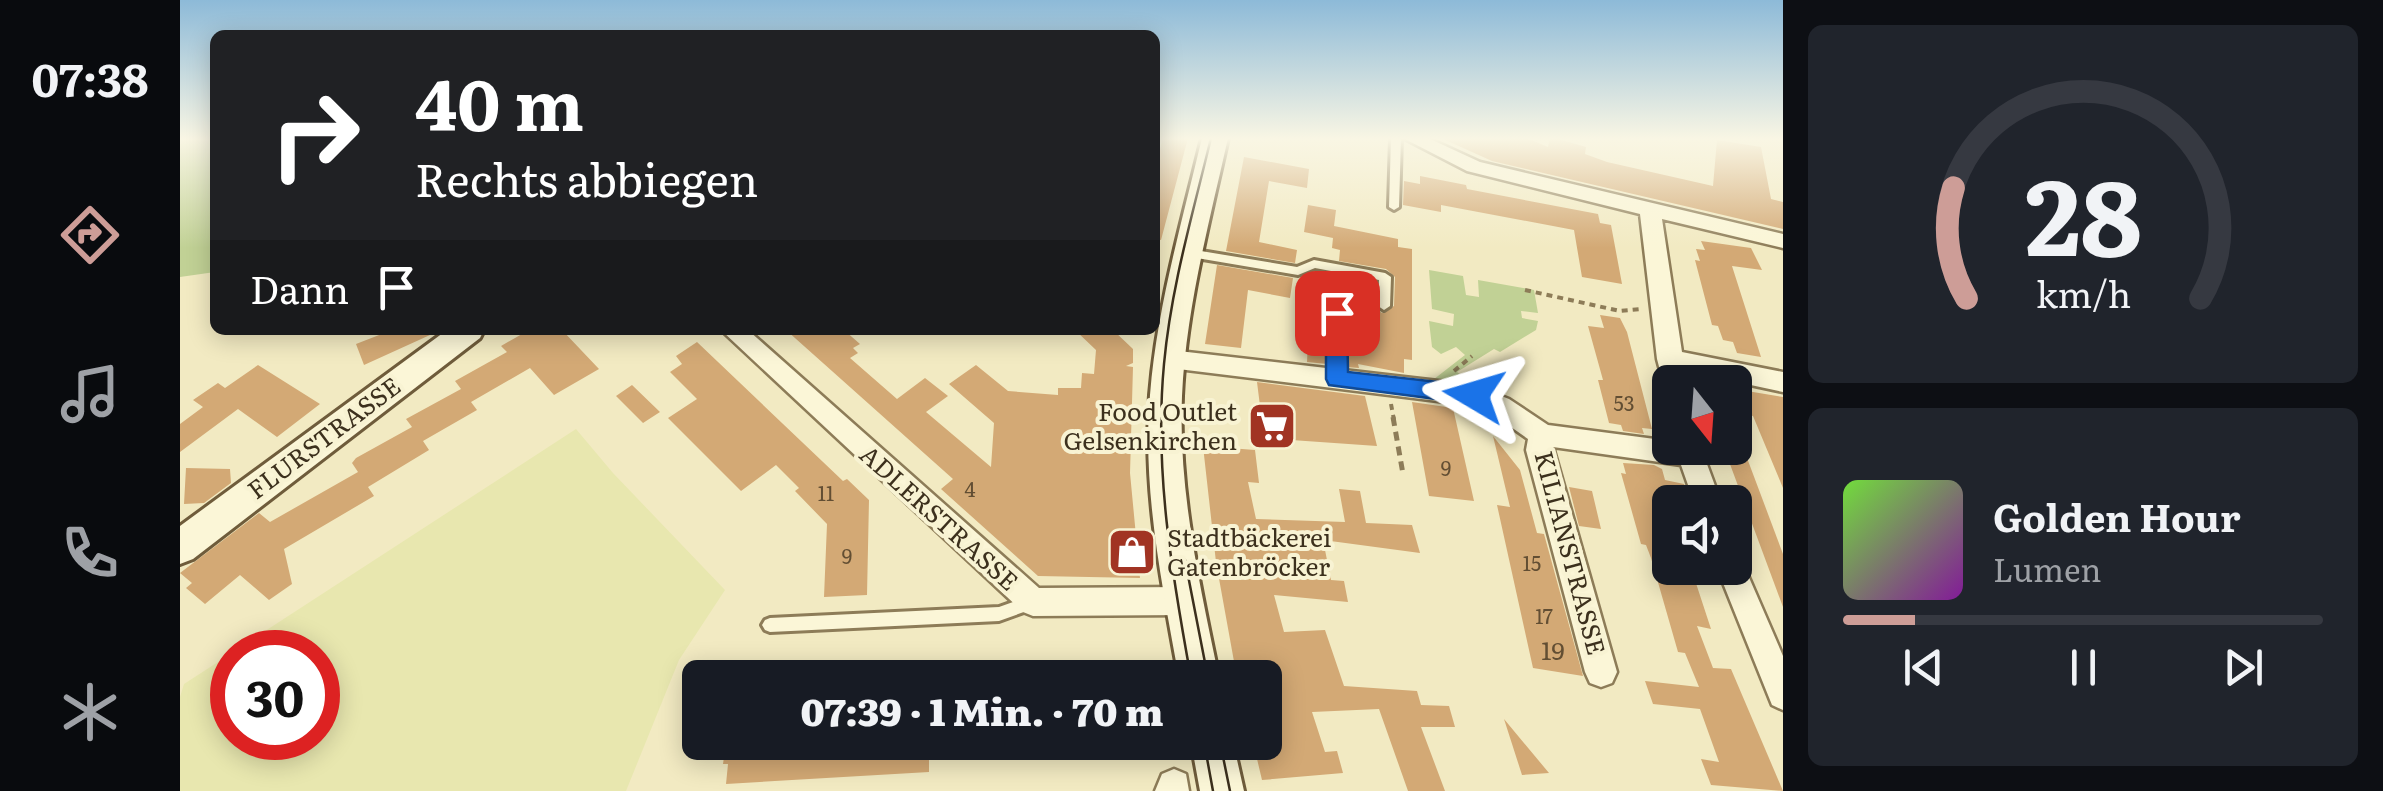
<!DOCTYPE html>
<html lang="de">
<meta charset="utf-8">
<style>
:root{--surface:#171b24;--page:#20242c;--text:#f1f3f6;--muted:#9ea1a6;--line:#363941;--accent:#cd9d97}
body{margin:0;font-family:Literata,serif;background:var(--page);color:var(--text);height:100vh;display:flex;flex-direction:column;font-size:38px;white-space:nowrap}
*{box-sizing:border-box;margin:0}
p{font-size:32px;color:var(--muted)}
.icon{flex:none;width:55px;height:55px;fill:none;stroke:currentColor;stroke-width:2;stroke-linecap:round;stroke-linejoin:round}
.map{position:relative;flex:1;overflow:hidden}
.panel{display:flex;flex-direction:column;gap:25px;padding:25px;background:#0d0f14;width:600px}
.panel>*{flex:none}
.hud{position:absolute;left:30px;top:30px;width:950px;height:305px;border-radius:15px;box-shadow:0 5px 25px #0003;background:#202124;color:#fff;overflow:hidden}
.needle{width:65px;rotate:163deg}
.tools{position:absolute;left:1472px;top:365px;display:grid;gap:20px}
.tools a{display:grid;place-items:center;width:100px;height:100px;border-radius:15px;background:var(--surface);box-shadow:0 5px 25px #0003;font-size:50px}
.speed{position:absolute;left:30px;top:630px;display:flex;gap:20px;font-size:50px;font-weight:700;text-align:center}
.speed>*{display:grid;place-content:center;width:130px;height:130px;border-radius:50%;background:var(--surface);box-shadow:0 5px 25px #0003;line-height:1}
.speed .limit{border:15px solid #d22;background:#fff;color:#111}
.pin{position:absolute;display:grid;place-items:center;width:85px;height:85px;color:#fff;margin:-42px;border-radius:20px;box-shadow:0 5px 15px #0006}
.me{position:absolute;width:110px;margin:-55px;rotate:277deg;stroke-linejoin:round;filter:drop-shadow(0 0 8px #0008)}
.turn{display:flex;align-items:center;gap:35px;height:210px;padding:0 40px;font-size:45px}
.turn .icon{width:130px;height:130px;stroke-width:2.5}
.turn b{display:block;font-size:70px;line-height:85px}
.then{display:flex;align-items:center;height:95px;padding:0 40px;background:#0003;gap:20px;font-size:38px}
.panel .tile{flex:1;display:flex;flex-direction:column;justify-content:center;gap:15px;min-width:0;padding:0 35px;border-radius:15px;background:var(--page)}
.panel .dial{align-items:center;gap:0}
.dial svg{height:260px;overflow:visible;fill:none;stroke:var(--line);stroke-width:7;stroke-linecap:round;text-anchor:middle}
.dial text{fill:var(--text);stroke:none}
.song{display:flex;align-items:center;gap:30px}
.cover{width:120px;height:120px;border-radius:15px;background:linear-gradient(135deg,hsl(100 70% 55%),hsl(290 70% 35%))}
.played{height:10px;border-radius:5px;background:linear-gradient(90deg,var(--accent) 15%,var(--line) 15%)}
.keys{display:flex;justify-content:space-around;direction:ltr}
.trip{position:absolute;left:502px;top:660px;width:600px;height:100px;border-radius:15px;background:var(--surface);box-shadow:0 5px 25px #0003;font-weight:800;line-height:100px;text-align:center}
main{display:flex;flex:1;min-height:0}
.tabs{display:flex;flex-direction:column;width:180px;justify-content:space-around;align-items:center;background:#090b0e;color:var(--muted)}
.tabs .icon{width:70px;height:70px}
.tabs .selected{color:var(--accent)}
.tabs b{font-size:45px;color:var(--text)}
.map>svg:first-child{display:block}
.farmland{fill:#e8e7af}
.green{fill:#c1d195}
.building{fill:#d3a975}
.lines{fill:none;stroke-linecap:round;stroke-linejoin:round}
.lane-casing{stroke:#8d7c58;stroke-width:6}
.street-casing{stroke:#8d7c58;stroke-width:5}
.secondary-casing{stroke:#6f5c3b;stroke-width:6}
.path-far1{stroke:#8d7c58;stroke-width:4;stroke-dasharray:6 5;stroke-linecap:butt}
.path{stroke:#8d7c58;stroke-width:5;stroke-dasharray:9 6;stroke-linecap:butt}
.lane{fill:#fbf6d7;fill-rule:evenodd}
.street{fill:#fbf6d7;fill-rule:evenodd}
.secondary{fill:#fbf6d7;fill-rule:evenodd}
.tram{stroke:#3c301d;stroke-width:2.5}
.route{fill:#1a73e8;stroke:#114b97;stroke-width:2.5}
.labels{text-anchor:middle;stroke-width:8;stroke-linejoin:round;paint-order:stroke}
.number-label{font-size:20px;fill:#624e33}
.poi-label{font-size:25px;fill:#3c301d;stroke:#f8f3d3;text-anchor:end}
.street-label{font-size:25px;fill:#3c301d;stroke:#f8f3d3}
.near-number-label{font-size:25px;fill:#624e33}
</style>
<main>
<nav class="tabs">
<b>07:38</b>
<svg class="icon selected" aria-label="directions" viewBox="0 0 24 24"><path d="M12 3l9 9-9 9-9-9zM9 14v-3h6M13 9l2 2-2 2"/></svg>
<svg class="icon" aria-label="music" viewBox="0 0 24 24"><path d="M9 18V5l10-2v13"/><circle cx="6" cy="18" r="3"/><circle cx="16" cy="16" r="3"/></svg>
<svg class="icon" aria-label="phone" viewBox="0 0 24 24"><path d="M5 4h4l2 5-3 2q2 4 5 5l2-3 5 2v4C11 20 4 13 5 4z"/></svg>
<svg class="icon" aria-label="climate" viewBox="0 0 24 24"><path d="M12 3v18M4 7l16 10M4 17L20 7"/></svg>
</nav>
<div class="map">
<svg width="1603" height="791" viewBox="0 0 1603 791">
<rect width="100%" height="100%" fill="#f2eac2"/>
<!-- farmland -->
<path class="farmland" d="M396,429L433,473L545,590L499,660L446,791H0V697L4,684L52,653V738H138V652H53Z"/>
<!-- green -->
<path class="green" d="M0,138H35V272L0,277Z
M1249,270L1283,276L1286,295L1299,297L1298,280L1354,290L1358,313L1341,311L1342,318L1358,321L1356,330L1320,352L1314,349L1277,372L1289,381L1282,387L1249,383L1285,355L1276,347L1261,354L1252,347L1249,321L1273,326L1274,314L1252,309Z"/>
<!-- building -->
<path class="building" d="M983,138H1008L981,240L975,239V166Z
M1261,138H1347L1368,147L1370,138H1375L1406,147L1405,154L1427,162L1533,186L1537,140L1581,147L1591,199L1603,202V229L1312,161Z
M1064,157L1129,169L1127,188L1089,181L1079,242L1117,250L1115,263L1046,251Z
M1240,176L1286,185L1287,189L1418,214L1420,223L1431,225L1442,284L1402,277L1394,230L1261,205V212L1223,205L1224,181L1240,184Z
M1128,205L1156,210L1154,226L1218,239V247L1232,249V360L1224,359V373L1178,364L1179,368L1167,367V313L1157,306L1158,276L1195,283L1194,306L1202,313L1214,306L1215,277L1206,269L1159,261L1160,250L1152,248L1153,238L1124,232Z
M1521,241L1571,248L1582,270L1552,266L1581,357L1557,353L1553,342L1543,340L1538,326L1532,325L1515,260L1520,261L1516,249L1525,250Z
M1037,265L1113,278L1110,298L1068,290L1061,348L1025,344Z
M1130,302L1154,307L1147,313V364L1127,362Z
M1420,315L1440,318L1447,332L1472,429L1462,428L1464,434L1443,431L1441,425L1429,423L1418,380H1423L1408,326L1424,328Z
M212,330H261L184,365L176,344Z
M349,330H382L419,369L374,395L350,368L291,402L297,410L243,441L249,450L188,487L194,496L104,549L112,584L89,600L60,575L25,604L6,588L12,583L0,573L79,513L90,522L178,472L172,463L176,458L232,427L226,419L281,389L275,381L327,352L321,346Z
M606,330H664L680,344L673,348L678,353L670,358L717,399L745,378L768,396L746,412L811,467L814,423L769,384L796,365L828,391L878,395V388H901L902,373L914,374L916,350L895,330H933L953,349V363L946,366L953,367L950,473L960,578L858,576L761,489L773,479Z
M517,342L663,481L667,479L689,500L687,595L644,597L647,524L615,491L619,488L596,465L561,491L488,418L517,399L490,372L502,364L496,356Z
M78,365L140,404L97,437L58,409L0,452V424L23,407L13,400L38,383L45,388Z
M1077,382L1185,396L1197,446L1084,438Z
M452,385L480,412L463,423L436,396Z
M1555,389L1603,397V488L1573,416L1564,414Z
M1232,402L1273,408L1294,501L1249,496Z
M1313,436L1340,470L1357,533L1364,534L1403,676L1353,668L1317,505L1330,507Z
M1023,446L1075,450L1079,483L1068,482L1076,519L1165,522L1159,489L1180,491L1186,523L1232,525L1240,553L1143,540L1151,580L1164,581L1168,602L1094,595L1104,632L1145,630L1164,686L1237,691L1241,705L1269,706L1275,727H1241L1265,791H1228L1199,709L1132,712L1145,752L1157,751L1163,773L1082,780L1073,742H1085V678H1057L1036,562Z
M1544,448L1564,450L1603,554V607Z
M1443,463L1474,465L1482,469L1485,480L1504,484L1509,498L1490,496V568H1511L1531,629L1517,626L1533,668L1551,669L1603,791L1531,785L1521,759L1539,762L1520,709L1473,704L1465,681L1519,687L1505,653L1498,652L1471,558L1466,545L1461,544L1441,473L1446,474Z
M6,468L50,469L51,483L24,503L4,504Z
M1389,487L1412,491L1421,529L1399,526Z
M1324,719L1369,773L1342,775Z
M546,742H749V772L546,784L548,764H543Z"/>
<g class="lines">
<!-- lane casing -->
<g class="lane-casing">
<path id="lane" d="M1211,138H1221L1219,207L1214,210L1209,207Z
M1009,249L1117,267L1134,260L1205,273L1211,277L1210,306L1204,310L1198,306L1199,280L1135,268L1118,275L1005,256L1004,253Z
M1157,309L1163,313V379L1161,382H1153L1151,379V313Z
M850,596L855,598L857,603L855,608L819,621L590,632L585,630L582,625L585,620L590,618L819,607Z"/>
</g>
<!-- street casing -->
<g class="street-casing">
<path id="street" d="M1223,138H1248L1300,162L1603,234V248L1482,219L1502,352L1603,372V392L1505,371L1506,382H1490V390L1485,389L1477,359L1460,214L1287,171Z
M541,330H568L859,588L1005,587L1015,591L1020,601L1015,611L1005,615L853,616L843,612Z
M990,350L1293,385L1329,399L1368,425L1490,441V448H1521L1541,502H1514L1501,465L1373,447L1437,672L1432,683L1421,687L1410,683L1405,672L1346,450L1348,439L1311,413L1290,405L990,368L981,366L978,359L981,352Z
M1555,556L1561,559L1603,656V710L1592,705L1537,568H1555Z
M994,769L1006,774L1009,791H975L982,774Z"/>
</g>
<!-- secondary casing -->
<g class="secondary-casing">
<path id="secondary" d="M1022,138H1048C1029,223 1006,309 1002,396C998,491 1020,585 1039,678H999C982,584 962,490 970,395C977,307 1002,222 1022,138Z
M267,330H304L300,338L13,559L0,564V526Z
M1011,742H1053L1064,791H1020Z"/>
</g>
<!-- path-far1 -->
<path class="path-far1" d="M1345,290L1440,311L1462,309
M1274,371L1292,356
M1211,404L1214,420"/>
<!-- path -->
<path class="path" d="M1213,417L1223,474"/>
<!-- lane -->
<use href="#lane" class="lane"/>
<!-- street -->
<use href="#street" class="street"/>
<!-- secondary -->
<use href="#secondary" class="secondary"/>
<!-- tram -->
<path class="tram" d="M1005,560L1028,678
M1011,678C992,574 974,470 984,364C991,287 1013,213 1031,138
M1024,742L1033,791
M1040,742L1050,791"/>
</g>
<!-- sky -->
<linearGradient id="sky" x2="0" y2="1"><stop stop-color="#8dbad8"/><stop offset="0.56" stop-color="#f9f6e4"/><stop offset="1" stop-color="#f9f6e4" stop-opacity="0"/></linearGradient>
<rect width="1603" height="248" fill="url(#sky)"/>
<!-- route -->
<path class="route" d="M1157,305L1167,313L1168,372L1294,386L1305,395L1302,402L1294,404L1149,385L1146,379V313Z"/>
<!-- icons -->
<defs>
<g id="supermarket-square" transform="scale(2.5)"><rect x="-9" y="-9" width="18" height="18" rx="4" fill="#a13423" stroke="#f8f3d3"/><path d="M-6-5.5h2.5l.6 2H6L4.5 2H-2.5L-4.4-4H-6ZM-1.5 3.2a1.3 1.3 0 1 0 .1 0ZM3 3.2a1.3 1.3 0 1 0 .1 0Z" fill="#fff"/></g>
<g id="shop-square" transform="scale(2.5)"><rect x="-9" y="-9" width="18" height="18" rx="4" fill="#a13423" stroke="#f8f3d3"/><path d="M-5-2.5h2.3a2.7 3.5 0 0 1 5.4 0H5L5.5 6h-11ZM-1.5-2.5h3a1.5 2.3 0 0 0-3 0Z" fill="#fff"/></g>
</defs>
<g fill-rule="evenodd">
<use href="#supermarket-square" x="1092" y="426"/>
<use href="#shop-square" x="952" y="552"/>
</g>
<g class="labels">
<!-- number labels -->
<g class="number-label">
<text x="1444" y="411">53</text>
<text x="1266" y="476">9</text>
<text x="790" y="497">4</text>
<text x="646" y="501">11</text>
<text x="667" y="564">9</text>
<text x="1352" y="571">15</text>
<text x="1364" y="624">17</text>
</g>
<!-- poi labels -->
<g class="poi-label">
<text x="1057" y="421">Food Outlet<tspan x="1057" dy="29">Gelsenkirchen</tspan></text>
<text x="987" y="547" text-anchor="start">Stadtbäckerei<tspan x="987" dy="29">Gatenbröcker</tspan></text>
</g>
<!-- street labels -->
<g class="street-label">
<text transform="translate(144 438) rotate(-37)" y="9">FLURSTRASSE</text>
<text transform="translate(759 518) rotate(42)" y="9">ADLERSTRASSE</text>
<text transform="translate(1390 553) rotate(75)" y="9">KILIANSTRASSE</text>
</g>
<!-- near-number labels -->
<g class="near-number-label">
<text x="1373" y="660">19</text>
</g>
</g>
</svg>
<div class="tools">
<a><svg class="needle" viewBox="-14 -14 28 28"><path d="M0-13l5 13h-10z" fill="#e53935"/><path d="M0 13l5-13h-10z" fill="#9ea1a6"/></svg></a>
<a><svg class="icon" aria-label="sound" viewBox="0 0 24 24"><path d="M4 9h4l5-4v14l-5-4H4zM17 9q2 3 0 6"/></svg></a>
</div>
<div class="speed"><div class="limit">30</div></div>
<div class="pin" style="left:1157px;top:313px;background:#d93025"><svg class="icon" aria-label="arrive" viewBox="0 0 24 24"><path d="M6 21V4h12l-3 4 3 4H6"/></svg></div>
<svg class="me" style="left:1294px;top:395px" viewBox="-20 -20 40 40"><path d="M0-17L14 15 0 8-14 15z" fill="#1a73e8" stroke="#fff" stroke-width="4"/></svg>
<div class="trip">07:39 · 1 Min. · 70 m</div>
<div class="hud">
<div class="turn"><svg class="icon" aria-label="right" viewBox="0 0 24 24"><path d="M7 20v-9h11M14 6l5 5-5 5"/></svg><div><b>40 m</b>Rechts abbiegen</div></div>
<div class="then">Dann<svg class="icon" aria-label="arrive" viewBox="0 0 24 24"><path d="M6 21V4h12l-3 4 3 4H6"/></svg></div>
</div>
</div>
<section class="panel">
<div class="tile dial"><svg viewBox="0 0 100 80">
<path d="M14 69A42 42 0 1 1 86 69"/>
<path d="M14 69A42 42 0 0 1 10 35" stroke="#cd9d97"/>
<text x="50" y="56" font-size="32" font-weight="700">28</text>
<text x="50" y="72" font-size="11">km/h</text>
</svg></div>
<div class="tile">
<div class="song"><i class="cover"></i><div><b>Golden Hour</b><p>Lumen</p></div></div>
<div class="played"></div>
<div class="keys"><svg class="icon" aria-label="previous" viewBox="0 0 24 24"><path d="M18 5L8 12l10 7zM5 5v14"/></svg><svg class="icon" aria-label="pause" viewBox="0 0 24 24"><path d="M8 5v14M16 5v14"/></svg><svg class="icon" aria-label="next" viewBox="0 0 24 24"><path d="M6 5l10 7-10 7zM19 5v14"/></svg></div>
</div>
</section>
</main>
